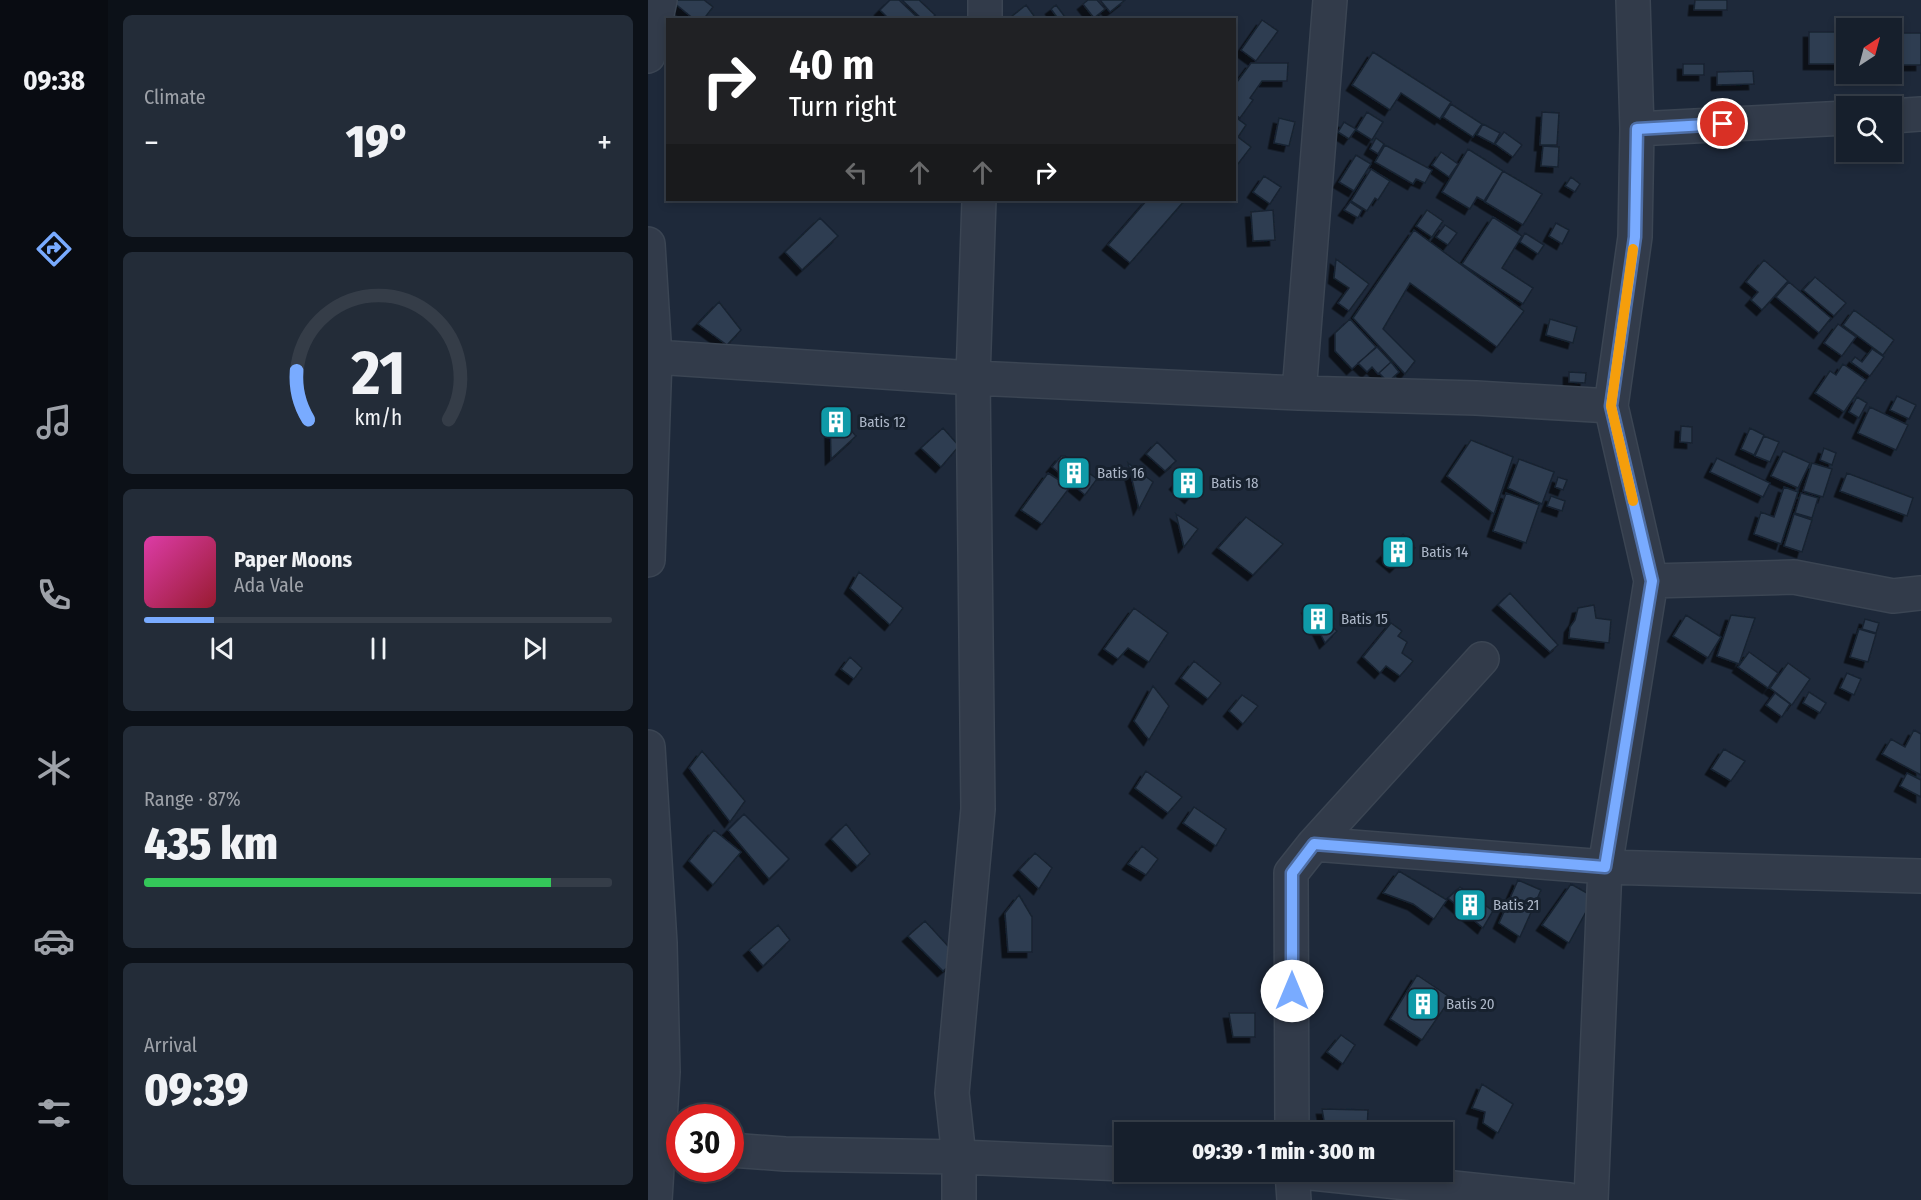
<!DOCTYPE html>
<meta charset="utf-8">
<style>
:root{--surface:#161f2c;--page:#232c38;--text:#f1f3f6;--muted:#9ea2a9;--line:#353d48;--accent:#79abff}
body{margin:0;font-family:"Fira Sans Condensed",sans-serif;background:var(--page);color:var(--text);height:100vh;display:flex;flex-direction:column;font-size:22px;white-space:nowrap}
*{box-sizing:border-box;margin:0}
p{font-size:20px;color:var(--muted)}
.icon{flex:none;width:33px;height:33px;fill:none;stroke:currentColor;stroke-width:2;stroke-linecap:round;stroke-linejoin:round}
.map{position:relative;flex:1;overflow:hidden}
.details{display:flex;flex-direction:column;gap:15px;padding:15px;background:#0c1118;width:540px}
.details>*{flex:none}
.top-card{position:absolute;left:18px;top:18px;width:570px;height:183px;border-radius:0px;box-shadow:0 3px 9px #0003,0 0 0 2px var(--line);background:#202124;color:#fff;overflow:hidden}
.needle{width:39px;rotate:36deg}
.controls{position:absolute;left:1188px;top:18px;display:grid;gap:12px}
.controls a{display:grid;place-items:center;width:66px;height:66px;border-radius:0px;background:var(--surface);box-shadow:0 3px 9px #0003,0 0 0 2px var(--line);font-size:30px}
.speed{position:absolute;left:18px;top:1104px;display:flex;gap:12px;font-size:30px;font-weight:700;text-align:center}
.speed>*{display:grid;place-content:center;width:78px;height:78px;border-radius:50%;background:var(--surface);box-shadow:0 3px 9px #0003,0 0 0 2px var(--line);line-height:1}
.speed .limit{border:9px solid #d22;background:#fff;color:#111}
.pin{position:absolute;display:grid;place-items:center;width:51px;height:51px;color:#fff;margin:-26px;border:3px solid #fff;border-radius:50%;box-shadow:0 2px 6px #0007}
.me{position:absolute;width:66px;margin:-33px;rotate:0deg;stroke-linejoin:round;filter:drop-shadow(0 0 4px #0008)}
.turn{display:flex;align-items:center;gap:21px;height:126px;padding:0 24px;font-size:27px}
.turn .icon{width:78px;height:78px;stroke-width:2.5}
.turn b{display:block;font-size:42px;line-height:51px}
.lanes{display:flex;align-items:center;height:57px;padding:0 24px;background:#0003;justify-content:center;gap:30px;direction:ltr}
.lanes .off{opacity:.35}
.big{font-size:45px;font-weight:800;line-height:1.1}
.details .tile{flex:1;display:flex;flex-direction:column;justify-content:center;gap:9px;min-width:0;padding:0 21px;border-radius:9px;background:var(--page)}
.details .dial{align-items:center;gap:0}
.dial svg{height:156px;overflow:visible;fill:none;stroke:var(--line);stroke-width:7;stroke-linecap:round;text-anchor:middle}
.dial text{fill:var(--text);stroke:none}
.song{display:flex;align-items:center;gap:18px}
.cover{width:72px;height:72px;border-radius:9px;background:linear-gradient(135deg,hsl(320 70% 55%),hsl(350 70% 35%))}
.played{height:6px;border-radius:3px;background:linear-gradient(90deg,var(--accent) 15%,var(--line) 15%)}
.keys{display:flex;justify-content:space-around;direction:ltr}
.heat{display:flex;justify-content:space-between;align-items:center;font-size:33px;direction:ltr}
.charge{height:9px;border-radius:4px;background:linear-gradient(90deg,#34c759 87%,var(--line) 0)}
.trip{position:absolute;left:466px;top:1122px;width:339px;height:60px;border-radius:0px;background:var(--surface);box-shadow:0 3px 9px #0003,0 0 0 2px var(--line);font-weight:800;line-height:60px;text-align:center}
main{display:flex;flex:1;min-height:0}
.tabs{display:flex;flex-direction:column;width:108px;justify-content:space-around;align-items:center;background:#090c12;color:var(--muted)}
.tabs .icon{width:42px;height:42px}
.tabs .selected{color:var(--accent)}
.tabs b{font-size:27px;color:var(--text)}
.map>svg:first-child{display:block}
.building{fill:#2f3d51;stroke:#192330;stroke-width:1.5;filter:url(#shadow)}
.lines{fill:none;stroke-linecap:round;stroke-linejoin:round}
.minor-casing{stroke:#3b4553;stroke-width:36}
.minor{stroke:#323b4a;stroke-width:33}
.route-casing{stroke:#4f6fa6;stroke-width:15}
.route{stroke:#79abff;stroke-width:10}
.slow{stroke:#f59e0b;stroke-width:10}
.labels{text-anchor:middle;stroke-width:6;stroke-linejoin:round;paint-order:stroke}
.poi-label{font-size:15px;fill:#acb6c7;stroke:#17212e;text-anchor:start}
</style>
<main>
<nav class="tabs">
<b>09:38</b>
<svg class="icon selected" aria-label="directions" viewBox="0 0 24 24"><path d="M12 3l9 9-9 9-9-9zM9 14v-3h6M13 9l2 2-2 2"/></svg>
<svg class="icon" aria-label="music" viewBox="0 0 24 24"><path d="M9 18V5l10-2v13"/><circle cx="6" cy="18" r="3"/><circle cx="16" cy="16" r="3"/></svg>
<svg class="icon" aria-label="phone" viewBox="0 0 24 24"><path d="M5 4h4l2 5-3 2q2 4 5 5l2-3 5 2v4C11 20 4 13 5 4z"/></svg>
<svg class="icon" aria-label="climate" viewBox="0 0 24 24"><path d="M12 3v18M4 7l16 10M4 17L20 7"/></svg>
<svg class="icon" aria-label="car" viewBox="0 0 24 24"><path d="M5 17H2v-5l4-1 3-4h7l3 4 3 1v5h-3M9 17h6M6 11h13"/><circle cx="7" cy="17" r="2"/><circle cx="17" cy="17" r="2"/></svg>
<svg class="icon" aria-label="filters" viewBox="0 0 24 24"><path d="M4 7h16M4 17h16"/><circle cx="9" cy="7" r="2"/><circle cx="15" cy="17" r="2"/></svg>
</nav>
<section class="details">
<div class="tile"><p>Climate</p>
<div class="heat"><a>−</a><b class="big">19°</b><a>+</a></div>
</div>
<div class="tile dial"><svg viewBox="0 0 100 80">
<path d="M14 69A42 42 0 1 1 86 69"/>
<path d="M14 69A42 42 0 0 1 8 44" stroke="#79abff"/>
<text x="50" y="56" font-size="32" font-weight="700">21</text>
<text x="50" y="72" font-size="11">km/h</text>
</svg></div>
<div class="tile">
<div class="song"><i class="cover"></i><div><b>Paper Moons</b><p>Ada Vale</p></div></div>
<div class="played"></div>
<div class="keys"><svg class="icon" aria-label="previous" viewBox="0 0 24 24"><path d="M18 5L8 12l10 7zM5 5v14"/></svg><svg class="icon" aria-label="pause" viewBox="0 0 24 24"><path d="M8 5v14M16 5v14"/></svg><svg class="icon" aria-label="next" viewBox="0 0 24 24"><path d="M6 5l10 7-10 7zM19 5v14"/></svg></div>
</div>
<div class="tile"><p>Range · 87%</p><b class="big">435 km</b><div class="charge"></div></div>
<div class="tile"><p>Arrival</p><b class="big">09:39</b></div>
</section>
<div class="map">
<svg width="1273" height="1200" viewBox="0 0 1273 1200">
<defs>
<filter id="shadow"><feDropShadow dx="-5.5" dy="5.5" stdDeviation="0" flood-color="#0009"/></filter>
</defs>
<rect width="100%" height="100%" fill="#1e293a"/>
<!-- building -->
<path class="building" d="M27,0H56L65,7L55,20H47L25,2Z
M242,0H251L272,20H242L232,10Z
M254,0H271L287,15L282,20H275Z
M440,0H449L457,9L446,18L435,4Z
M452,0H477L462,12Z
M1047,0H1079V10H1046Z
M378,5L389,20H366L363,17Z
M408,5L417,17L414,20H411L403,9Z
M614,20L630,31L608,61L593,50Z
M1161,32H1198V64H1161Z
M1244,33H1273V65H1244Z
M725,52L803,102L792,119L753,93L742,110L704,85Z
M603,63H640L639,81H614L602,98L605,100L592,118L586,114V86Z
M1035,64H1056V75H1035Z
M1105,71L1106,84L1069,85V72Z
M803,104L834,124L825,137L795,117Z
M719,112L735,122L724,140L708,130Z
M894,112L911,113L909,145H892Z
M586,116L598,125L590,137L603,147L586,169Z
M631,118L647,122L641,146L626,143Z
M696,122L708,129L701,139L690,132Z
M835,124L852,133L846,144L829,135Z
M856,132L874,145L865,157L847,144Z
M728,138L736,144L730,154L722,149Z
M737,145L784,170L777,183L768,179L765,184L727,162Z
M895,146L911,147L910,167L893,166Z
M820,149L855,171L836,201L829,197L822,209L794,192Z
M793,152L810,164L801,177L784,165Z
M708,155L723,164L706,191L691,182Z
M723,169L742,181L730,200L727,198L719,211L703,201Z
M855,171L894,194L875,225L837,202Z
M616,176L633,187L622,204L605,192Z
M923,177L932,184L927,192L917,186Z
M499,200H537L482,263L460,245Z
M702,202L714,210L710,218L696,210Z
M625,210L627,240L605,241L603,212Z
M779,210L795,221L784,237L768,226Z
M845,217L874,236L854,268L885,288L875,304L814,264Z
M172,218L190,236L154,270L137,252Z
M908,223L921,230L914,244L901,236Z
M797,225L809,233L800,245L788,237Z
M766,230L876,311L849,347L762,283L735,329L767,361L757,374L705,318Z
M877,233L896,245L890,254L872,242Z
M688,259L721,284L701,311L690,303L701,288L686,278Z
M1116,260L1140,281L1114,310L1103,300L1110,292L1098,282Z
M1167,277L1198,303L1186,316L1155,290Z
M1141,282L1183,318L1171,333L1128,297Z
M71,302L93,330L79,345L50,324Z
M1206,310L1246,340L1235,355L1195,325Z
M702,319L728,347L704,369L687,351V333Z
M902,319L929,327L925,343L898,335Z
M1190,324L1208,337L1194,356L1176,343Z
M729,347L743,362L730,374L724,367L719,372L710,363Z
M1224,349L1236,357L1222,376L1203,362L1207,357L1214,362Z
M743,362L751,372L740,382L731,373Z
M1195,364L1218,380L1196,412L1167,393L1182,371L1188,375Z
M921,372L938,373L937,383L921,382Z
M1249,396L1268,405L1261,419L1242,410Z
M1209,397L1219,403L1211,418L1201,412Z
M1222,407L1260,425L1248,450L1210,433Z
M182,408L208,436L183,459Z
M1033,426L1044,427V443L1032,442Z
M295,428L311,446L293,467L273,448Z
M1102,428L1116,435L1106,455L1093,449Z
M1116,436L1131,442L1122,462L1107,456Z
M823,440L865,457L846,514L799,476Z
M509,442L528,461L517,471L498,454Z
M1176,448L1188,453L1184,465L1172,460Z
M1135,451L1162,463L1150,488L1123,476Z
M413,456H417L449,479L437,495L404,467Z
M1069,458L1122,483L1115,497L1062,472Z
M871,459L906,472L894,504L860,488Z
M480,463L505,482L491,509Z
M1164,463L1184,469L1175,497L1155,491Z
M541,469L555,481L542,498L527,484Z
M400,473L422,487L394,524L373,510Z
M1199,473L1265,498L1259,516L1192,491Z
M910,477L919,480L915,490L907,487Z
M1136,487L1150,492L1133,544L1106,534L1113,512L1126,517Z
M858,493L891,505L878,543L845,531Z
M1153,493L1170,498L1164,518L1147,513Z
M903,496L917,501L914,511L899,506Z
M528,514L550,529L536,547Z
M1146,514L1164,520L1154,552L1136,546Z
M598,517L635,544L605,575L570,548Z
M755,534L767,548L747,567L734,556Z
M211,572L255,608L242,625L202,588Z
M862,593L910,645L902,652L850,605Z
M946,605L948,618L963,620L961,643L921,638L922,627L927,620L930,608Z
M659,607L689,631L677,643Z
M486,608L520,633L501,662L480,648L470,659L456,649Z
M1038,615L1073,637L1060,658L1025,636Z
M1083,615L1107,618L1091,664L1069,656Z
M1217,619L1231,623L1228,633L1214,629Z
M743,623L754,631L750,636L759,642L754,653L765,661L752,676L738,666L732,673L715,657Z
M1211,629L1228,634L1220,662L1202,657Z
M1101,652L1130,673L1120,688L1090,667Z
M202,657L214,668L206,679L193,669Z
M546,661L573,683L560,699L533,678Z
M1140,663L1162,679L1144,705L1122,688Z
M1199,673L1213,679L1206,695L1192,688Z
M505,686L521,706L501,740L486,721Z
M1161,692L1178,703L1172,713L1155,703Z
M1127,693L1142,704L1134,717L1118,705Z
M594,695L610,706L595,724L581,711Z
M1266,730L1273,734V775L1234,754L1243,739L1257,747Z
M1076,749L1097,761L1083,781L1063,769Z
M54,751L97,801L82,822L41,768Z
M498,771L534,797L520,813L487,788Z
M1259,773L1273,780V797L1252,786Z
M546,807L578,829L568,846L535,823Z
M96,814L141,859L121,879L80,830Z
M198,824L222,854L209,866L183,839Z
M66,830L93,852L65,885L41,861Z
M494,846L510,859L498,875L480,864Z
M387,853L404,868L391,889L371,870Z
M751,871L799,900L786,919L765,904L735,893Z
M870,880L893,890L872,937L851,923Z
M923,884L946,897L921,943L894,925Z
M812,887L845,911L835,928L800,898Z
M371,895L384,917V952H360L357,913Z
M277,921L311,958L295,971L260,936Z
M130,925L142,940L115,966L101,950Z
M769,975L803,998L774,1040L742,1019Z
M581,1013H607V1037H585Z
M693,1035L707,1045L695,1064L679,1052Z
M834,1084L865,1104L850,1133L835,1123L837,1112L824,1108Z
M674,1109L720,1110L719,1132H678Z"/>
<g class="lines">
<!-- minor casing -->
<g class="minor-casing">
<path id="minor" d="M337,20V0
M0,56L12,0
M1244,116L1273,114
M989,129L1198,118
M0,244L7,357L0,560
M7,357L325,378L651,393L828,398L963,406
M651,393L682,0
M1003,581L1146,577L1245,596L1273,593
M0,747L12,943L15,1072L7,1200
M666,844L957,867L1273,876
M644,1132L643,873L666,844L834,659
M82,1150L137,1154L311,1157L477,1164
M644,1172L646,1200
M654,1172L921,1200
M311,1200V1157L304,1093L330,809L325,378L331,200
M943,1200L957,867L1003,581L963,406L987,237L989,129L985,0"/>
</g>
<!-- minor -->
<use href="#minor" class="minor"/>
</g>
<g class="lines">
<!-- route casing -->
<g class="route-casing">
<path id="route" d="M644,991V873L666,844L957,867L1004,581L963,406L987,237L989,129L1075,124"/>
</g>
<!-- route -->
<use href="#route" class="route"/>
<!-- slow -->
<path class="slow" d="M985,501L963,406L985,249"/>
</g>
<!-- icons -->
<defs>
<g id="building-square" transform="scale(1.725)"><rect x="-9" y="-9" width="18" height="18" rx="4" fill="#0f9aa8" stroke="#17212e"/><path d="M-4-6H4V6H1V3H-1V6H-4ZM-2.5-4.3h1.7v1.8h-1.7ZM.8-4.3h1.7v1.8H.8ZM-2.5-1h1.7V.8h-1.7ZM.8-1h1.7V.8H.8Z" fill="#fff"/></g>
</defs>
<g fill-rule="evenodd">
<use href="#building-square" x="188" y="422"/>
<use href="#building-square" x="426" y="473"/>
<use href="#building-square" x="540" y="483"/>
<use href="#building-square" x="750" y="552"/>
<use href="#building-square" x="670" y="619"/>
<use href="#building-square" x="822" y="905"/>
<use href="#building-square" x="775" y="1004"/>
</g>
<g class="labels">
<!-- poi labels -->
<g class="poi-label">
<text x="211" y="427">Batis 12</text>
<text x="449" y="478">Batis 16</text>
<text x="563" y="488">Batis 18</text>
<text x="773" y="557">Batis 14</text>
<text x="693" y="624">Batis 15</text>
<text x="845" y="910">Batis 21</text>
<text x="798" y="1009">Batis 20</text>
</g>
</g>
</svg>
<div class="controls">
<a><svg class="needle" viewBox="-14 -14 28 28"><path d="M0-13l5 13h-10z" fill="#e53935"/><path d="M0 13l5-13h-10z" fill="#9ea2a9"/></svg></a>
<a><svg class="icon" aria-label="search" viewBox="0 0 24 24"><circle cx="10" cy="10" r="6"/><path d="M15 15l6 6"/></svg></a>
</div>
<div class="speed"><div class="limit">30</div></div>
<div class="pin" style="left:1075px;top:124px;background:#d93025"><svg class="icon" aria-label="arrive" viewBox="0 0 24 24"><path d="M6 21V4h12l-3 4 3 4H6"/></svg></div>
<svg class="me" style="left:644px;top:991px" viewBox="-20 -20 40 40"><circle r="19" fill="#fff"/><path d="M0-13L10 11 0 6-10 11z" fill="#79abff"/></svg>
<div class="trip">09:39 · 1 min · 300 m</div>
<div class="top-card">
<div class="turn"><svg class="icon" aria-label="right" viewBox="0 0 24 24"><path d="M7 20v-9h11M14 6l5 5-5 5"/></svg><div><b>40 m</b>Turn right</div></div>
<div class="lanes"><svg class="icon off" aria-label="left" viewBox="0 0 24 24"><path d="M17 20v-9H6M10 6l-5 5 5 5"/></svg><svg class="icon off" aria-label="ahead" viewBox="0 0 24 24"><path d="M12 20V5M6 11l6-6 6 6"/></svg><svg class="icon off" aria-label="ahead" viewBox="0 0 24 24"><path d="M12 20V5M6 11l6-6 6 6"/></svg><svg class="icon" aria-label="right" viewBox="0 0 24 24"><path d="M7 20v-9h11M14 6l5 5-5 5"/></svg></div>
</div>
</div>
</main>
